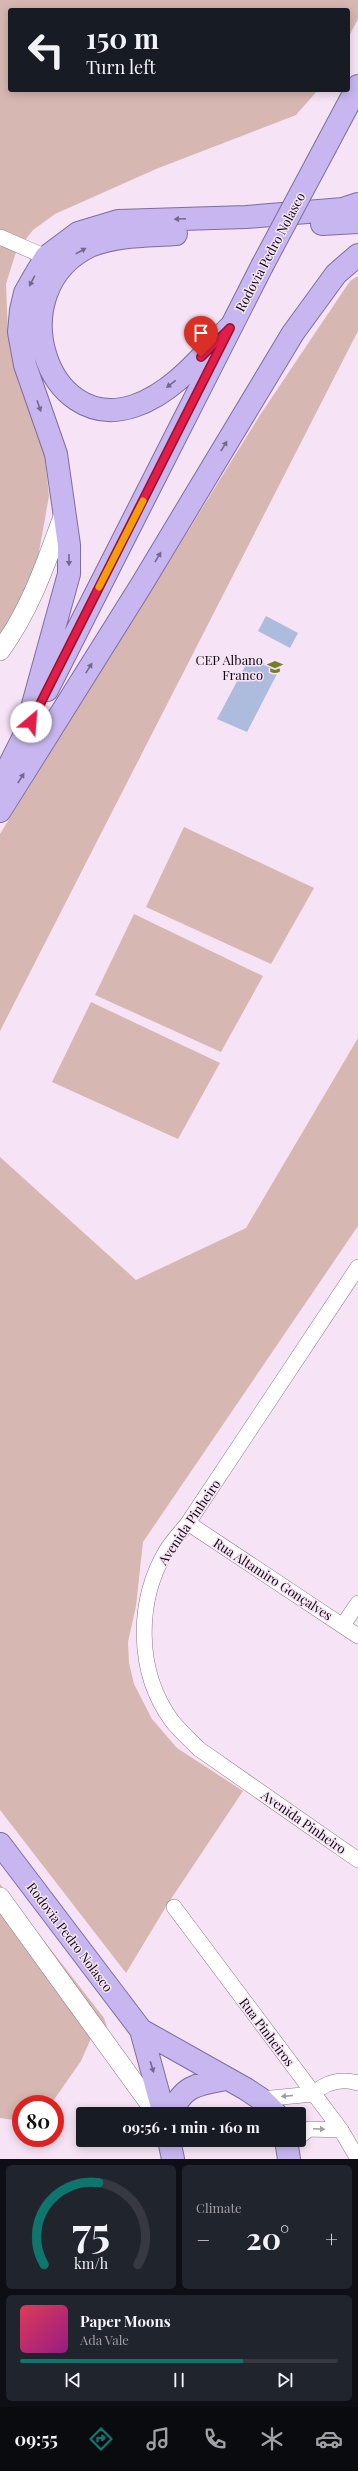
<!DOCTYPE html>
<meta charset="utf-8">
<style>
:root{--surface:#171b24;--page:#20242c;--text:#f1f3f6;--muted:#9ea1a6;--line:#363941;--accent:#0f766e}
body{margin:0;font-family:"Playfair Display",serif;background:var(--page);color:var(--text);height:100vh;display:flex;flex-direction:column;font-size:15px;white-space:nowrap}
*{box-sizing:border-box;margin:0}
p{font-size:13px;color:var(--muted)}
.icon{flex:none;width:22px;height:22px;fill:none;stroke:currentColor;stroke-width:2;stroke-linecap:round;stroke-linejoin:round}
.map{position:relative;height:2159px;overflow:hidden}
.details{display:flex;flex-direction:column;gap:6px;padding:6px;background:#0d0f14;flex:1}
.details>*{flex:none}
.hud{position:absolute;left:8px;top:8px;width:342px;height:84px;border-radius:4px;box-shadow:0 2px 10px #0003;background:#171b24;color:var(--text);overflow:hidden}
.speed{position:absolute;left:12px;top:2095px;display:flex;gap:8px;font-size:20px;font-weight:700;text-align:center}
.speed>*{display:grid;place-content:center;width:52px;height:52px;border-radius:50%;background:var(--surface);box-shadow:0 2px 10px #0003;line-height:1}
.speed .limit{border:6px solid #d22;background:#fff;color:#111}
.pin{position:absolute;display:grid;place-items:center;width:34px;height:34px;color:#fff;margin:-41px -17px;border-radius:50% 50% 50% 0;rotate:-45deg;box-shadow:0 0 4px #0007}
.pin .icon{rotate:45deg}
.me{position:absolute;width:44px;margin:-22px;rotate:27deg;stroke-linejoin:round;filter:drop-shadow(0 0 3px #0008)}
.turn{display:flex;align-items:center;gap:14px;height:84px;padding:0 12px;font-size:18px}
.turn .icon{width:52px;height:52px;stroke-width:2.5}
.turn b{display:block;font-size:28px;line-height:34px}
.big{font-size:30px;font-weight:700;line-height:1.1}
.details .tile{flex:1;display:flex;flex-direction:column;justify-content:center;gap:6px;min-width:0;padding:0 14px;border-radius:6px;background:var(--page)}
.details .dial{align-items:center;gap:0}
.dial svg{height:104px;overflow:visible;fill:none;stroke:var(--line);stroke-width:7;stroke-linecap:round;text-anchor:middle}
.dial text{fill:var(--text);stroke:none}
.song{display:flex;align-items:center;gap:12px}
.cover{width:48px;height:48px;border-radius:6px;background:linear-gradient(135deg,hsl(350 70% 55%),hsl(310 70% 35%))}
.played{height:4px;border-radius:2px;background:linear-gradient(90deg,var(--accent) 70%,var(--line) 70%)}
.keys{display:flex;justify-content:space-around;direction:ltr}
.heat{display:flex;justify-content:space-between;align-items:center;font-size:22px;direction:ltr}
.details .tiles{flex:1;display:grid;gap:6px;grid-template-columns:1fr 1fr}
.tile:last-child{grid-column:span 2}
.trip{position:absolute;left:76px;top:2107px;width:230px;height:40px;border-radius:4px;background:var(--surface);box-shadow:0 2px 10px #0003;font-weight:700;line-height:40px;text-align:center}
.tab-bar{display:flex;height:64px;justify-content:space-around;align-items:center;background:#090b0e;color:var(--muted)}
.tab-bar .icon{width:28px;height:28px}
.tab-bar .selected{color:var(--accent)}
.tab-bar b{font-size:18px;color:var(--text)}
.map>svg:first-child{display:block}
.green{fill:#d7b7b2}
.water{fill:#adbbdd}
.lines{fill:none;stroke-linecap:round;stroke-linejoin:round}
.minor-casing{stroke:#887888;stroke-width:16}
.tertiary-casing{stroke:#887888;stroke-width:20}
.trunk-casing{stroke:#7e6e9e;stroke-width:24}
.minor{stroke:#fff;stroke-width:15}
.tertiary{stroke:#fff;stroke-width:19}
.trunk{stroke:#c7b6ef;stroke-width:22}
.trunk-bridge-casing{stroke:#7e6e9e;stroke-width:24;stroke-linecap:butt}
.trunk-bridge{stroke:#c7b6ef;stroke-width:22}
.oneway{fill:#74698a}
.oneway2{fill:#9f9d9f}
.route-casing{stroke:#92132f;stroke-width:10}
.route{stroke:#e11d48;stroke-width:7}
.slow{stroke:#f59e0b;stroke-width:7}
.labels{text-anchor:middle;stroke-width:3;stroke-linejoin:round;paint-order:stroke}
.street-label{font-size:13px;fill:#0f0a0f;stroke:#f6e3f5}
.poi-label{font-size:13px;fill:#0f0a0f;stroke:#f6e3f5;text-anchor:end}
</style>
<div class="map">
<svg width="358" height="2159" viewBox="0 0 358 2159">
<rect width="100%" height="100%" fill="#f6e3f5"/>
<!-- green -->
<path class="green" d="M0,0H358V19L348,38V10H10V90H318L296,115L156,169L55,214L33,230L16,252L6,284L8,333L18,381L44,448L49,496L37,563L18,609L0,636Z
M358,276V331L0,1031V834L260,415L350,281Z
M184,827L314,888L271,964L146,907Z
M134,914L263,976L221,1052L95,995Z
M91,1002L220,1063L178,1139L52,1082Z
M358,1038V1226L143,1542L136,1606L128,1642L129,1663L134,1684L152,1719L177,1748L243,1791L167,1905L126,1973L0,1810V1157L136,1280L246,1228Z
M0,1884L104,2018L107,2027L92,2036L81,2061L51,2104H21V2121L0,2118Z"/>
<!-- water -->
<path class="water" d="M266,616L298,633L290,648L258,631Z
M250,657L279,670L247,732L217,719Z"/>
<g class="lines">
<!-- minor casing -->
<g class="minor-casing">
<path id="minor" d="M0,237L46,257
M358,1267L188,1523C181,1532 172,1541 166,1551C136,1602 136,1672 172,1721C180,1731 190,1740 199,1749L358,1860
M188,1523L358,1636
M343,1625L358,1603
M174,1907L341,2130L358,2159
M261,2099L313,2094C326,2082 342,2078 358,2083
M299,2137L309,2129L341,2130"/>
</g>
<!-- tertiary casing -->
<g class="tertiary-casing">
<path id="tertiary" d="M0,651C31,609 47,560 65,511
M0,1897L157,2114"/>
</g>
<!-- trunk casing -->
<g class="trunk-casing">
<path id="trunk" d="M326,146L358,86
M322,224L358,222
M176,234C147,236 117,235 90,246C0,289 45,436 134,406C173,393 202,356 229,328
M47,690L262,266
M24,737L69,574V545L56,454L25,365L19,332L21,310L25,293L34,277L46,257L78,233L118,221L246,217L343,209L358,204
M0,784L30,724
M0,811L142,584L293,333L336,274L358,255
M0,1844L141,2030L164,2114
M141,2030L246,2089L261,2099L276,2114
M171,2114C183,2085 198,2084 226,2079
M169,2140L173,2159
M286,2140L289,2159"/>
</g>
<!-- minor -->
<use href="#minor" class="minor"/>
<!-- tertiary -->
<use href="#tertiary" class="tertiary"/>
<!-- trunk -->
<use href="#trunk" class="trunk"/>
<!-- trunk-bridge casing -->
<g class="trunk-bridge-casing">
<path id="trunk-bridge" d="M262,266L326,146"/>
</g>
<!-- trunk-bridge -->
<use href="#trunk-bridge" class="trunk-bridge"/>
</g>
<!-- one-way arrows -->
<defs><path id="oneway-solid" d="M-6-.8H1V-3.2L6.5 0L1 3.2V.8H-6Z"/></defs>
<g class="oneway">
<use href="#oneway-solid" transform="translate(180 219) rotate(178)"/>
<use href="#oneway-solid" transform="translate(81 251) rotate(-29)"/>
<use href="#oneway-solid" transform="translate(32 281) rotate(118)"/>
<use href="#oneway-solid" transform="translate(171 384) rotate(143)"/>
<use href="#oneway-solid" transform="translate(39 406) rotate(71)"/>
<use href="#oneway-solid" transform="translate(224 446) rotate(-59)"/>
<use href="#oneway-solid" transform="translate(158 557) rotate(-59)"/>
<use href="#oneway-solid" transform="translate(69 560) rotate(90)"/>
<use href="#oneway-solid" transform="translate(89 668) rotate(-58)"/>
<use href="#oneway-solid" transform="translate(21 778) rotate(-58)"/>
<use href="#oneway-solid" transform="translate(152 2067) rotate(73)"/>
</g>
<g class="oneway2">
<use href="#oneway-solid" transform="translate(287 2096) rotate(175)"/>
<use href="#oneway-solid" transform="translate(319 2129) rotate(2)"/>
</g>
<g class="lines">
<!-- route casing -->
<g class="route-casing">
<path id="route" d="M31,722L230,328L201,357"/>
</g>
<!-- route -->
<use href="#route" class="route"/>
<!-- slow -->
<path class="slow" d="M99,587L143,501"/>
</g>
<!-- icons -->
<defs>
<g id="university-bare" transform="scale(1.2)"><path d="M0-5L7-2L0 1L-7-2ZM-4 1L0 2.5L4 1V4Q0 6-4 4Z" fill="#737e2b" stroke="#f6e3f5" stroke-width="2.5" paint-order="stroke"/></g>
</defs>
<g fill-rule="evenodd">
<use href="#university-bare" x="275" y="667"/>
</g>
<g class="labels">
<!-- street labels -->
<g class="street-label">
<text transform="translate(270 252) rotate(-62)" y="5">Rodovia Pedro Nolasco</text>
<text transform="translate(189 1522) rotate(-56)" y="5">Avenida Pinheiro</text>
<text transform="translate(273 1579) rotate(33)" y="5">Rua Altamiro Gonçalves</text>
<text transform="translate(304 1822) rotate(35)" y="5">Avenida Pinheiro</text>
<text transform="translate(70 1937) rotate(53)" y="5">Rodovia Pedro Nolasco</text>
<text transform="translate(267 2032) rotate(53)" y="5">Rua Pinheiros</text>
</g>
<!-- poi labels -->
<g class="poi-label">
<text x="263" y="665">CEP Albano<tspan x="263" dy="15">Franco</tspan></text>
</g>
</g>
</svg>
<div class="speed"><div class="limit">80</div></div>
<div class="pin" style="left:201px;top:357px;background:#d93025"><svg class="icon" aria-label="arrive" viewBox="0 0 24 24"><path d="M6 21V4h12l-3 4 3 4H6"/></svg></div>
<svg class="me" style="left:31px;top:722px" viewBox="-20 -20 40 40"><circle r="19" fill="#fff"/><path d="M0-13L10 11 0 6-10 11z" fill="#e11d48"/></svg>
<div class="trip">09:56 · 1 min · 160 m</div>
<div class="hud">
<div class="turn"><svg class="icon" aria-label="left" viewBox="0 0 24 24"><path d="M17 20v-9H6M10 6l-5 5 5 5"/></svg><div><b>150 m</b>Turn left</div></div>
</div>
</div>
<section class="details">
<div class="tiles">
<div class="tile dial"><svg viewBox="0 0 100 80">
<path d="M14 69A42 42 0 1 1 86 69"/>
<path d="M14 69A42 42 0 0 1 56 6" stroke="#0f766e"/>
<text x="50" y="56" font-size="32" font-weight="700">75</text>
<text x="50" y="72" font-size="11">km/h</text>
</svg></div>
<div class="tile"><p>Climate</p>
<div class="heat"><a>−</a><b class="big">20°</b><a>+</a></div>
</div>
<div class="tile">
<div class="song"><i class="cover"></i><div><b>Paper Moons</b><p>Ada Vale</p></div></div>
<div class="played"></div>
<div class="keys"><svg class="icon" aria-label="previous" viewBox="0 0 24 24"><path d="M18 5L8 12l10 7zM5 5v14"/></svg><svg class="icon" aria-label="pause" viewBox="0 0 24 24"><path d="M8 5v14M16 5v14"/></svg><svg class="icon" aria-label="next" viewBox="0 0 24 24"><path d="M6 5l10 7-10 7zM19 5v14"/></svg></div>
</div>
</div>
</section>
<nav class="tab-bar">
<b>09:55</b>
<svg class="icon selected" aria-label="directions" viewBox="0 0 24 24"><path d="M12 3l9 9-9 9-9-9zM9 14v-3h6M13 9l2 2-2 2"/></svg>
<svg class="icon" aria-label="music" viewBox="0 0 24 24"><path d="M9 18V5l10-2v13"/><circle cx="6" cy="18" r="3"/><circle cx="16" cy="16" r="3"/></svg>
<svg class="icon" aria-label="phone" viewBox="0 0 24 24"><path d="M5 4h4l2 5-3 2q2 4 5 5l2-3 5 2v4C11 20 4 13 5 4z"/></svg>
<svg class="icon" aria-label="climate" viewBox="0 0 24 24"><path d="M12 3v18M4 7l16 10M4 17L20 7"/></svg>
<svg class="icon" aria-label="car" viewBox="0 0 24 24"><path d="M5 17H2v-5l4-1 3-4h7l3 4 3 1v5h-3M9 17h6M6 11h13"/><circle cx="7" cy="17" r="2"/><circle cx="17" cy="17" r="2"/></svg>
</nav>
